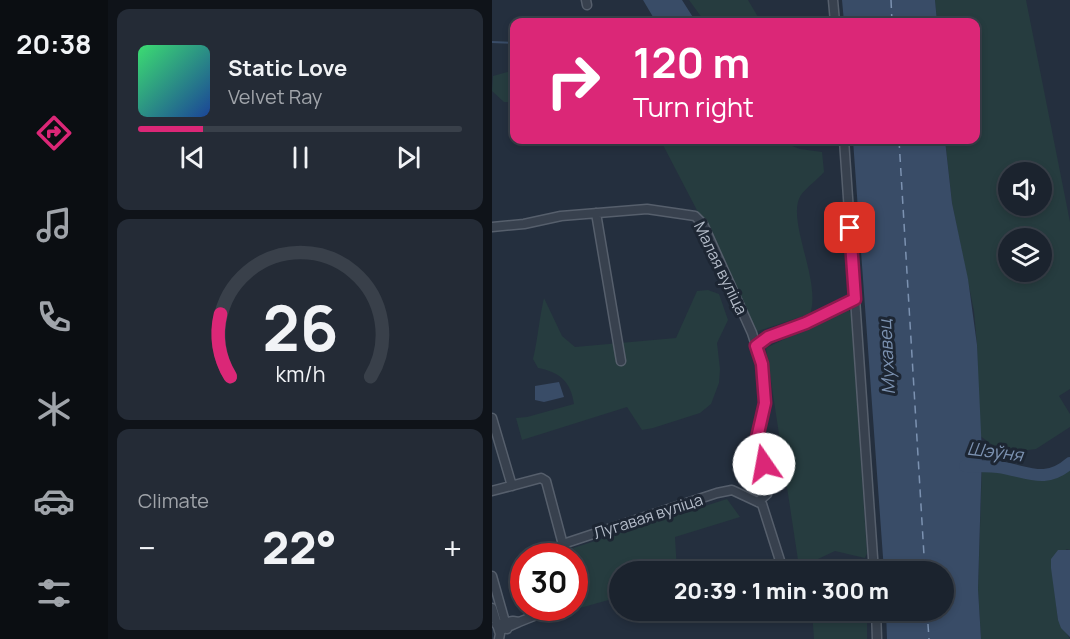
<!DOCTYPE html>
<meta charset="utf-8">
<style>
:root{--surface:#1b232e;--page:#242b36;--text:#f1f3f6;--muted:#a0a4aa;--line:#39404a;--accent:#db2777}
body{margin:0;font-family:Manrope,sans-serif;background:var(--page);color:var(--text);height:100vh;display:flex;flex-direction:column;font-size:22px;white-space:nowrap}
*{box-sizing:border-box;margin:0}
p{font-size:20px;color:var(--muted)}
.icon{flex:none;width:33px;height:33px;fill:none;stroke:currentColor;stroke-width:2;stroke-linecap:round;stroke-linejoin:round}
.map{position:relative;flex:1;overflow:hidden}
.drawer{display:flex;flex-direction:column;gap:9px;padding:9px;background:#0f1319;width:384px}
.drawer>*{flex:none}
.banner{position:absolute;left:18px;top:18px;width:470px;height:126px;border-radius:12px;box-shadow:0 3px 9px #0003,0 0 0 2px var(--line);background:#db2777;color:#fff;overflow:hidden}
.controls{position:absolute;left:506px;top:162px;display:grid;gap:12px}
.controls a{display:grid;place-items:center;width:54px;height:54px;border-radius:50%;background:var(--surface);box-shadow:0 3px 9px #0003,0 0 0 2px var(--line);font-size:30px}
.speed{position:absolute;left:18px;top:543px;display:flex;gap:12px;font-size:30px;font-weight:700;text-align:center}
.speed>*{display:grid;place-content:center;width:78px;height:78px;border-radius:50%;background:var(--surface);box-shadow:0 3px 9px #0003,0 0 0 2px var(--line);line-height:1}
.speed .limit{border:9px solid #d22;background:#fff;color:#111}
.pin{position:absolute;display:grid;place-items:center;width:51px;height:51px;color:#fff;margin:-26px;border-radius:12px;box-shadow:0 3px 9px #0006}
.me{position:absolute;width:66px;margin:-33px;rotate:348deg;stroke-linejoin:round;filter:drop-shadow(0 0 4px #0008)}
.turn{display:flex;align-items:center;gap:21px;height:126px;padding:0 24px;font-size:27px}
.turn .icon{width:78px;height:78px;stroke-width:2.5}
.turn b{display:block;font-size:42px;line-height:51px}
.big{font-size:45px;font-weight:800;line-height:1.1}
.drawer .widget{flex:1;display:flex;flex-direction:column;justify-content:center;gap:9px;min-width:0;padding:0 21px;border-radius:12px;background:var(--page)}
.drawer .dial{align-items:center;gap:0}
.dial svg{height:156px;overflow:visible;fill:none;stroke:var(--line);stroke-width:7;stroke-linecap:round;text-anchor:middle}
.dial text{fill:var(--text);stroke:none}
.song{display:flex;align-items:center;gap:18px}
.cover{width:72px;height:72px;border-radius:9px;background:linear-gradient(135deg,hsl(140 70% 55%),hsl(220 70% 35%))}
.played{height:6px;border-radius:3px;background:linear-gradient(90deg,var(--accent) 20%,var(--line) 20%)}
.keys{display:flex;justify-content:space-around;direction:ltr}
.heat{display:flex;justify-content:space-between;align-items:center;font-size:33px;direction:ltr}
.trip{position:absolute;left:117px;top:561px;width:345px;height:60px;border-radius:30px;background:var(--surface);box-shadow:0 3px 9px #0003,0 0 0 2px var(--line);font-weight:800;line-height:60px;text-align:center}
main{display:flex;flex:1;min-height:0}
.menu{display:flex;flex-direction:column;width:108px;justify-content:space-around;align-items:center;background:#0b0e12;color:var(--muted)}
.menu .icon{width:42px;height:42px}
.menu .current{color:var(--accent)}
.menu b{font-size:27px;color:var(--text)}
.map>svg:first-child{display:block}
.green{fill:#263c3f;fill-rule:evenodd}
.water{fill:#394c67}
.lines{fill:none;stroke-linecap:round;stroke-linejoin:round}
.stream{stroke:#394c67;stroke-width:2}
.river{stroke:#394c67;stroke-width:12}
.ferry{stroke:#7c92b1;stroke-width:1.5;stroke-dasharray:8 6;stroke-linecap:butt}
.minor-casing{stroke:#565f6c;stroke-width:11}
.minor{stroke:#38414e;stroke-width:8}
.route-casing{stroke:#8e194d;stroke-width:15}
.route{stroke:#db2777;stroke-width:10}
.labels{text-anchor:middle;stroke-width:6;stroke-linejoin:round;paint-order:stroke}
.street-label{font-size:16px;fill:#b4bcc9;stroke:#1d2633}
.water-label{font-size:18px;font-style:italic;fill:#7c92b1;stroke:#1d2633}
</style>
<main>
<nav class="menu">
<b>20:38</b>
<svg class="icon current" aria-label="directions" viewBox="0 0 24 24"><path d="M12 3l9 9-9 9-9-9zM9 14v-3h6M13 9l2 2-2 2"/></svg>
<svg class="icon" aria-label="music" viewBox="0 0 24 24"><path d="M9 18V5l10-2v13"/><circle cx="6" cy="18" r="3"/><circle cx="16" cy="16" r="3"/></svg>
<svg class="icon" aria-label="phone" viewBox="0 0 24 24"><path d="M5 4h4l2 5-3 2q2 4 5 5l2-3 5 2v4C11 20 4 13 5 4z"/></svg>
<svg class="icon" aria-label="climate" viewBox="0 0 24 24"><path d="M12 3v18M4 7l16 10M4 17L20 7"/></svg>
<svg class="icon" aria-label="car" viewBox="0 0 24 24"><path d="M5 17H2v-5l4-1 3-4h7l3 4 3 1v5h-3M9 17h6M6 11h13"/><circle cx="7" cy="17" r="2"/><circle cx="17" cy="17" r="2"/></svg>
<svg class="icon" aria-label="filters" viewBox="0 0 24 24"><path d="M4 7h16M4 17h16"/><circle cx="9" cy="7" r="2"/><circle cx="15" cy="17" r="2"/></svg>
</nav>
<section class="drawer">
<div class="widget">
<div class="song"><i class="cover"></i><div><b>Static Love</b><p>Velvet Ray</p></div></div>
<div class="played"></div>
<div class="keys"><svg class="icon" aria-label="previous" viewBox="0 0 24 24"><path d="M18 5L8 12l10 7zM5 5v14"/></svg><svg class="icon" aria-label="pause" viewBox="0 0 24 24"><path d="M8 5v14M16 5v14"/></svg><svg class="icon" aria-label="next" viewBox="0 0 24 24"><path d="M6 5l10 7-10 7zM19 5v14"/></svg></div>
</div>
<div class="widget dial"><svg viewBox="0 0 100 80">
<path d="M14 69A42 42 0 1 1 86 69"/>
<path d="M14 69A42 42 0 0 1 9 37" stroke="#db2777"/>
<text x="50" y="56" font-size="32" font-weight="700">26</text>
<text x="50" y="72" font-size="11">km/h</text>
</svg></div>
<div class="widget"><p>Climate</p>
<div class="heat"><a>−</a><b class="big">22°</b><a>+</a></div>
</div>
</section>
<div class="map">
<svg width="578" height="639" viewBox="0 0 578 639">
<rect width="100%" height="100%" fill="#242f3e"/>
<!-- green -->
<path class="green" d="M197,0H256L269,22H213Z
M443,0H534L578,222V389L567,396L578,414V427L544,449L511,453L487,435L485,345L482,311L460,203L453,140H483V22H445ZM516,172H549V206H516ZM516,238H549V272H516Z
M22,70V102H12L0,91L1,76Z
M160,140H285L308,149L330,152L332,172C325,180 315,187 309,195C293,219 330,281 318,314L263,332L222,243L171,145Z
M216,290L227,294L236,320L225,343L228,369L227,383L219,404L208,413L161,428L150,430L135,407L30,440L24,418L35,417L82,404C79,382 68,372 46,368L41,359C46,338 47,319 52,298L70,336L83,347L184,338L205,291Z
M356,308L359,315L375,553L373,558L343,551L309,567L306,560L274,348Z
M578,463V550L575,549L559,560L566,620L578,639H489L486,589L490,466C499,467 509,467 519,469C543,475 557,482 578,463Z
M235,499L248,517L183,537L185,571L128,572L127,597L88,608L81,548Z
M320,611H375V639H322Z"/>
<!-- water -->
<path class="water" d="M151,0H190L204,22H164Z
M350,0H443L445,22H352Z
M361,140H453L460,203L476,279L485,345L490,454L486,589L489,639H395L394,611L452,610V572L392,571Z
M67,382L72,397L52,402L43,400V386Z
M566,550H578V637L569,628L566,620L559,568V559Z"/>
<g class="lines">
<!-- stream -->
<path class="stream" d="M0,42L22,43"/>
<!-- river -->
<path class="river" d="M473,466C484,466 495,466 506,467C535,471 553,485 578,463"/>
<!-- ferry -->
<path class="ferry" d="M399,0L400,22
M407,140L433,572
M435,610L437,639"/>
<!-- minor casing -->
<g class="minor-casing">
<path id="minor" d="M94,0L95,5
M341,0L343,22
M352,140L382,572
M104,213L129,361
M0,227L32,224L69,216L155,209L203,216L211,224L260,333L270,364L273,403L265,438L278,486L275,494L266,502
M264,346L276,337L314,323L363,299
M0,418L20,486
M0,491L49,478L54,481L74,556
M71,544L225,493L240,490L270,504L291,570
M0,576L15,629
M0,608L8,634L7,639
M384,610L385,639
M27,622L62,608
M4,624L21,621L27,622L7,631"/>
</g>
<!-- minor -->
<use href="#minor" class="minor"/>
</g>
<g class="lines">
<!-- route casing -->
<g class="route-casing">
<path id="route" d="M272,464L265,438L273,403L270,364L264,346L276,337L314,323L363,299L358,228"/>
</g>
<!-- route -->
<use href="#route" class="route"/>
</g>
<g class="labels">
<!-- street labels -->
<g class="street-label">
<text transform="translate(229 268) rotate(64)" y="6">Малая вуліца</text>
<text transform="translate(156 516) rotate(-18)" y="6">Лугавая вуліца</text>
</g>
<!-- water labels -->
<g class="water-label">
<text transform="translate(395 357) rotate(-93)" y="6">Мухавец</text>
<text transform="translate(503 452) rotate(7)" y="6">Шэўня</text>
</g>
</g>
</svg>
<div class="controls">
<a><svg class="icon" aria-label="sound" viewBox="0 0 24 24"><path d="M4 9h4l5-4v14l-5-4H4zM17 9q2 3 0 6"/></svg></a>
<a><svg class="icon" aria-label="layers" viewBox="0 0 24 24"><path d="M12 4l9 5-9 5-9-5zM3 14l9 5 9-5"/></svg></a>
</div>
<div class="speed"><div class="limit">30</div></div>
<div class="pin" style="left:358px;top:228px;background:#d93025"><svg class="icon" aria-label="arrive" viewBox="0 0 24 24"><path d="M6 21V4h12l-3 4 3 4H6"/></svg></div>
<svg class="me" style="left:272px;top:464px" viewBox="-20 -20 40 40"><circle r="19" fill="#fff"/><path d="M0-13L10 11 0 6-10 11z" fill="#db2777"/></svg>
<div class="trip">20:39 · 1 min · 300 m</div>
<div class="banner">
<div class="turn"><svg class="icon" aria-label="right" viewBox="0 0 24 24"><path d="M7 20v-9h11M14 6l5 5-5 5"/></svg><div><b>120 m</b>Turn right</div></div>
</div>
</div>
</main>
